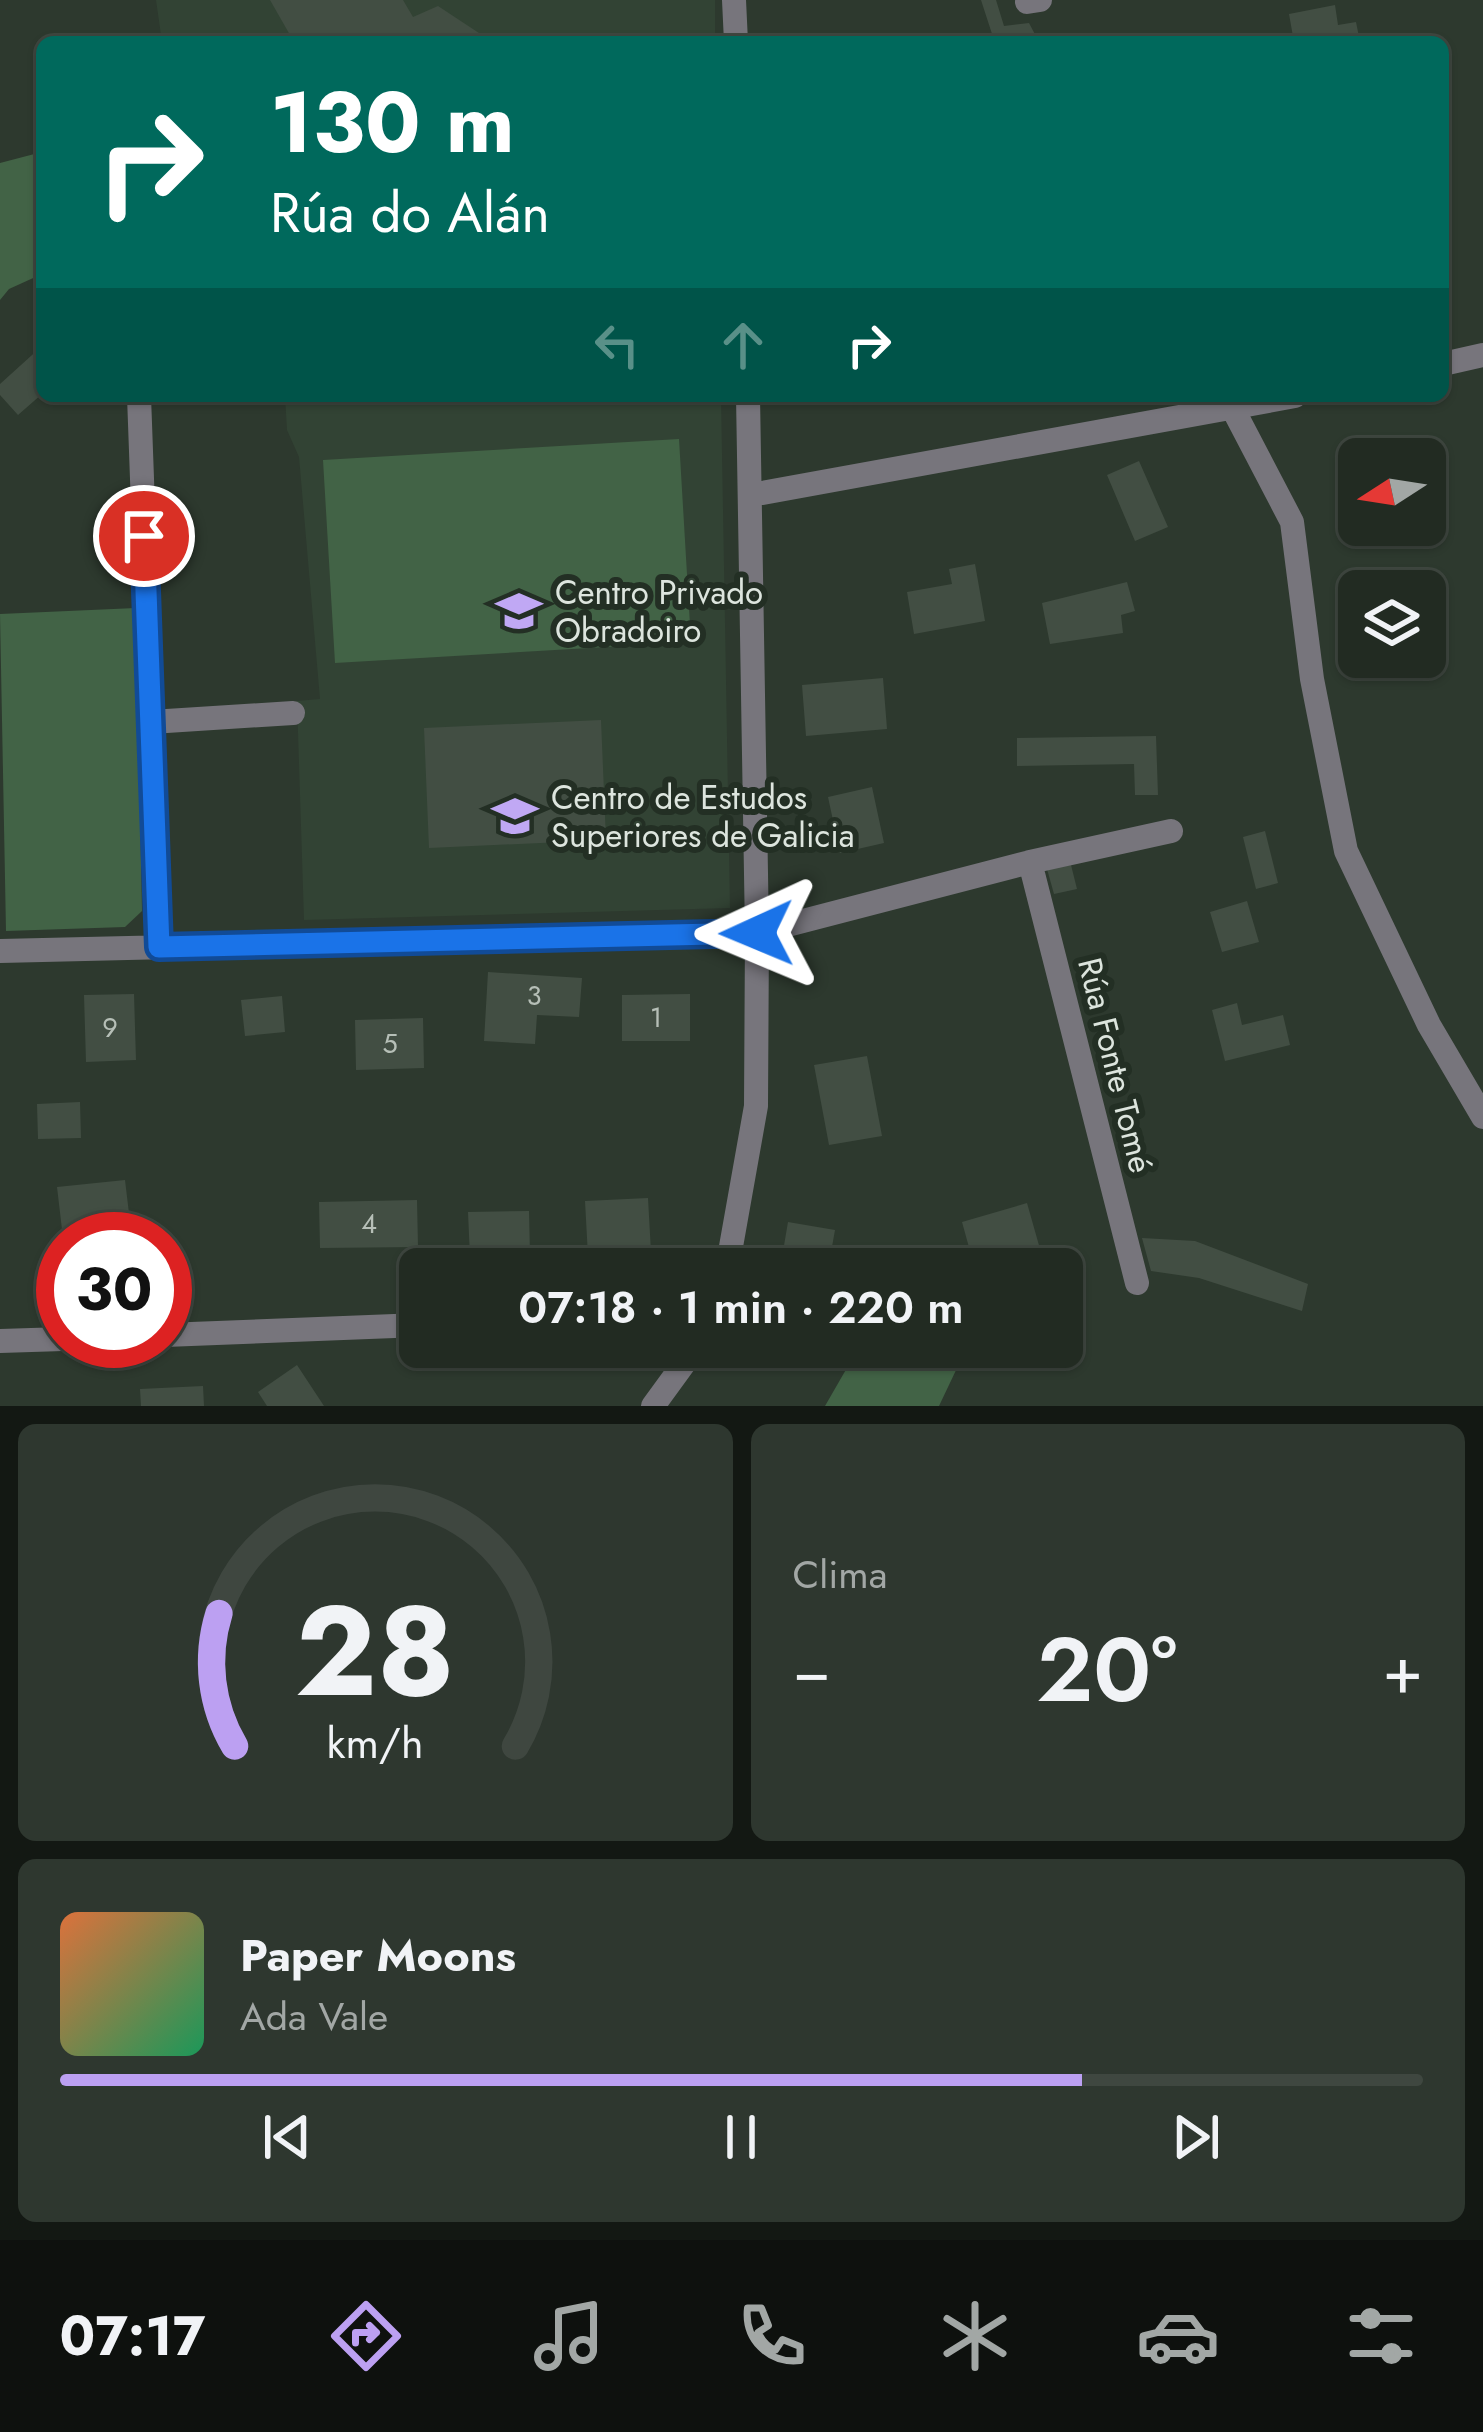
<!DOCTYPE html>
<html lang="es">
<meta charset="utf-8">
<style>
:root{--surface:#222b22;--page:#2e372f;--text:#f1f3f6;--muted:#a2a7a5;--line:#3f4740;--accent:#bca0f2}
body{margin:0;font-family:Jost,sans-serif;background:var(--page);color:var(--text);height:100vh;display:flex;flex-direction:column;font-size:45px;white-space:nowrap}
*{box-sizing:border-box;margin:0}
p{font-size:39px;color:var(--muted)}
.icon{flex:none;width:66px;height:66px;fill:none;stroke:currentColor;stroke-width:2;stroke-linecap:round;stroke-linejoin:round}
.map{position:relative;height:1406px;overflow:hidden}
.details{display:flex;flex-direction:column;gap:18px;padding:18px;background:#131813;flex:1}
.details>*{flex:none}
.hud{position:absolute;left:36px;top:36px;width:1413px;height:366px;border-radius:18px;box-shadow:0 3px 9px #0004,0 0 0 3px var(--line);background:#00695c;color:#fff;overflow:hidden}
.needle{width:78px;rotate:258deg}
.fabs{position:absolute;left:1338px;top:438px;display:grid;gap:24px}
.fabs a{display:grid;place-items:center;width:108px;height:108px;border-radius:18px;background:var(--surface);box-shadow:0 3px 9px #0004,0 0 0 3px var(--line);font-size:60px}
.speed{position:absolute;left:36px;top:1212px;display:flex;gap:24px;font-size:60px;font-weight:700;text-align:center}
.speed>*{display:grid;place-content:center;width:156px;height:156px;border-radius:50%;background:var(--surface);box-shadow:0 3px 9px #0004,0 0 0 3px var(--line);line-height:1}
.speed .limit{border:18px solid #d22;background:#fff;color:#111}
.pin{position:absolute;display:grid;place-items:center;width:102px;height:102px;color:#fff;margin:-51px;border:6px solid #fff;border-radius:50%;box-shadow:0 3px 12px #0007}
.me{position:absolute;width:132px;margin:-66px;rotate:269deg;stroke-linejoin:round;filter:drop-shadow(0 0 9px #0008)}
.turn{display:flex;align-items:center;gap:42px;height:252px;padding:0 36px;font-size:54px}
.turn .icon{width:156px;height:156px;stroke-width:2.5}
.turn b{display:block;font-size:84px;line-height:102px}
.lanes{display:flex;align-items:center;height:114px;padding:0 36px;background:#0003;justify-content:center;gap:60px;direction:ltr}
.lanes .off{opacity:.35}
.big{font-size:90px;font-weight:600;line-height:1.1}
.details .tile{flex:1;display:flex;flex-direction:column;justify-content:center;gap:18px;min-width:0;padding:0 42px;border-radius:18px;background:var(--page)}
.details .dial{align-items:center;gap:0}
.dial svg{height:312px;overflow:visible;fill:none;stroke:var(--line);stroke-width:7;stroke-linecap:round;text-anchor:middle}
.dial text{fill:var(--text);stroke:none}
.song{display:flex;align-items:center;gap:36px}
.cover{width:144px;height:144px;border-radius:18px;background:linear-gradient(135deg,hsl(20 70% 55%),hsl(150 70% 35%))}
.played{height:12px;border-radius:6px;background:linear-gradient(90deg,var(--accent) 75%,var(--line) 75%)}
.keys{display:flex;justify-content:space-around;direction:ltr}
.heat{display:flex;justify-content:space-between;align-items:center;font-size:66px;direction:ltr}
.details .tiles{flex:1;display:grid;gap:18px;grid-template-columns:1fr 1fr}
.tile:last-child{grid-column:span 2}
.trip{position:absolute;left:399px;top:1248px;width:684px;height:120px;border-radius:18px;background:var(--surface);box-shadow:0 3px 9px #0004,0 0 0 3px var(--line);font-weight:600;line-height:120px;text-align:center}
.tabs{display:flex;height:192px;justify-content:space-around;align-items:center;background:#0e110e;color:var(--muted)}
.tabs .icon{width:84px;height:84px}
.tabs .on{color:var(--accent)}
.tabs b{font-size:54px;color:var(--text)}
.map>svg:first-child{display:block}
.built{fill:#324334}
.green{fill:#426346}
.building{fill:#424e43}
.lines{fill:none;stroke-linecap:round;stroke-linejoin:round}
.street{stroke:#77757c;stroke-width:24}
.route-casing{stroke:#114b97;stroke-width:30}
.route{stroke:#1a73e8;stroke-width:21}
.labels{text-anchor:middle;stroke-width:12;stroke-linejoin:round;paint-order:stroke}
.number-label{font-size:27px;fill:#b6bfb7}
.poi-label{font-size:33px;fill:#dde5de;stroke:#232f24;text-anchor:start}
.street-label{font-size:33px;fill:#dde5de;stroke:#232f24}
</style>
<div class="map">
<svg width="1483" height="1406" viewBox="0 0 1483 1406">
<rect width="100%" height="100%" fill="#2d392e"/>
<!-- built -->
<path class="built" d="M156,0H715V42H162Z
M285,396H721L730,908L304,920L297,701L320,699L299,457L287,430Z"/>
<!-- green -->
<path class="green" d="M42,152V274L9,289L0,300V163Z
M679,439L691,642L335,663L323,460Z
M136,608L142,911L125,927L6,931L0,614Z
M859,1347H967L939,1406H825Z"/>
<!-- building -->
<path class="building" d="M270,0H403L413,17L438,6L482,35V42H294Z
M981,0H996L1004,26L1029,23L1039,42H983L993,37Z
M1335,5L1338,25L1356,22L1360,42H1294L1289,14Z
M42,346V394L18,415L0,395V384Z
M1139,461L1168,527L1135,541L1107,475Z
M975,564L985,621L914,634L907,592L952,584L949,569Z
M1127,582L1135,611L1121,615L1123,633L1050,644L1042,603Z
M883,678L887,729L806,736L802,685Z
M601,720L606,840L429,848L424,728Z
M1156,736L1158,795H1135L1134,764L1017,766V738Z
M872,787L884,843L840,853L828,797Z
M1265,831L1278,883L1256,889L1243,837Z
M1071,865L1077,889L1054,894L1047,869Z
M1247,901L1259,942L1222,952L1210,912Z
M488,972L582,978L579,1017L537,1015L535,1044L484,1041Z
M134,994L136,1060L86,1062L84,995Z
M690,994V1041H622V995Z
M282,996L285,1032L245,1036L241,1000Z
M1237,1003L1242,1025L1283,1015L1290,1045L1225,1061L1212,1010Z
M423,1018L424,1068L356,1070L355,1020Z
M867,1056L882,1136L829,1145L814,1065Z
M80,1102L81,1138L38,1139L37,1104Z
M125,1180L131,1230L63,1238L57,1187Z
M648,1198L651,1252L588,1256L585,1201Z
M417,1200L418,1247L320,1248L319,1202Z
M1027,1203L1044,1263L1023,1269H975L962,1222Z
M529,1211L530,1255L470,1257L468,1212Z
M788,1222L835,1230L828,1269H780Z
M1142,1238L1195,1241L1308,1284L1302,1311L1199,1278L1151,1271Z
M413,1334H420V1347H509V1361L414,1364Z
M297,1365L324,1406H267L258,1392Z
M203,1386L204,1406H141L140,1389Z"/>
<g class="lines">
<!-- street -->
<path class="street" d="M734,0L736,42
M1027,2L1040,0
M1443,364L1483,355
M139,396L159,947
M1233,409L1292,522L1312,679L1346,851L1429,1025L1483,1117
M751,495L1295,396
M151,722L293,713
M1030,862L1137,1283
M0,951L757,933L1030,862L1171,831
M727,1269L756,1106L757,933L748,396
M165,1335L420,1325
M0,1341L63,1339
M842,1347L845,1348
M653,1406L696,1347"/>
</g>
<g class="lines">
<!-- route casing -->
<g class="route-casing">
<path id="route" d="M144,536L159,947L757,933"/>
</g>
<!-- route -->
<use href="#route" class="route"/>
</g>
<!-- icons -->
<defs>
<g id="university-bare" transform="scale(3.6)"><path d="M0-5L7-2L0 1L-7-2ZM-4 1L0 2.5L4 1V4Q0 6-4 4Z" fill="#c0a8f4" stroke="#232f24" stroke-width="2.5" paint-order="stroke"/></g>
</defs>
<g fill-rule="evenodd">
<use href="#university-bare" x="519" y="611"/>
<use href="#university-bare" x="515" y="816"/>
</g>
<g class="labels">
<!-- number labels -->
<g class="number-label">
<text x="534" y="1005">3</text>
<text x="656" y="1027">1</text>
<text x="110" y="1037">9</text>
<text x="390" y="1053">5</text>
<text x="369" y="1233">4</text>
</g>
<!-- poi labels -->
<g class="poi-label">
<text x="555" y="604">Centro Privado<tspan x="555" dy="38">Obradoiro</tspan></text>
<text x="551" y="809">Centro de Estudos<tspan x="551" dy="38">Superiores de Galicia</tspan></text>
</g>
<!-- street labels -->
<g class="street-label">
<text transform="translate(1116 1065) rotate(76)" y="12">Rúa Fonte Tomé</text>
</g>
</g>
</svg>
<div class="fabs">
<a><svg class="needle" viewBox="-14 -14 28 28"><path d="M0-13l5 13h-10z" fill="#e53935"/><path d="M0 13l5-13h-10z" fill="#a2a7a5"/></svg></a>
<a><svg class="icon" aria-label="layers" viewBox="0 0 24 24"><path d="M12 4l9 5-9 5-9-5zM3 14l9 5 9-5"/></svg></a>
</div>
<div class="speed"><div class="limit">30</div></div>
<div class="pin" style="left:144px;top:536px;background:#d93025"><svg class="icon" aria-label="arrive" viewBox="0 0 24 24"><path d="M6 21V4h12l-3 4 3 4H6"/></svg></div>
<svg class="me" style="left:757px;top:933px" viewBox="-20 -20 40 40"><path d="M0-17L14 15 0 8-14 15z" fill="#1a73e8" stroke="#fff" stroke-width="4"/></svg>
<div class="trip">07:18 · 1 min · 220 m</div>
<div class="hud">
<div class="turn"><svg class="icon" aria-label="right" viewBox="0 0 24 24"><path d="M7 20v-9h11M14 6l5 5-5 5"/></svg><div><b>130 m</b>Rúa do Alán</div></div>
<div class="lanes"><svg class="icon off" aria-label="left" viewBox="0 0 24 24"><path d="M17 20v-9H6M10 6l-5 5 5 5"/></svg><svg class="icon off" aria-label="ahead" viewBox="0 0 24 24"><path d="M12 20V5M6 11l6-6 6 6"/></svg><svg class="icon" aria-label="right" viewBox="0 0 24 24"><path d="M7 20v-9h11M14 6l5 5-5 5"/></svg></div>
</div>
</div>
<section class="details">
<div class="tiles">
<div class="tile dial"><svg viewBox="0 0 100 80">
<path d="M14 69A42 42 0 1 1 86 69"/>
<path d="M14 69A42 42 0 0 1 10 35" stroke="#bca0f2"/>
<text x="50" y="56" font-size="32" font-weight="700">28</text>
<text x="50" y="72" font-size="11">km/h</text>
</svg></div>
<div class="tile"><p>Clima</p>
<div class="heat"><a>−</a><b class="big">20°</b><a>+</a></div>
</div>
<div class="tile">
<div class="song"><i class="cover"></i><div><b>Paper Moons</b><p>Ada Vale</p></div></div>
<div class="played"></div>
<div class="keys"><svg class="icon" aria-label="previous" viewBox="0 0 24 24"><path d="M18 5L8 12l10 7zM5 5v14"/></svg><svg class="icon" aria-label="pause" viewBox="0 0 24 24"><path d="M8 5v14M16 5v14"/></svg><svg class="icon" aria-label="next" viewBox="0 0 24 24"><path d="M6 5l10 7-10 7zM19 5v14"/></svg></div>
</div>
</div>
</section>
<nav class="tabs">
<b>07:17</b>
<svg class="icon on" aria-label="directions" viewBox="0 0 24 24"><path d="M12 3l9 9-9 9-9-9zM9 14v-3h6M13 9l2 2-2 2"/></svg>
<svg class="icon" aria-label="music" viewBox="0 0 24 24"><path d="M9 18V5l10-2v13"/><circle cx="6" cy="18" r="3"/><circle cx="16" cy="16" r="3"/></svg>
<svg class="icon" aria-label="phone" viewBox="0 0 24 24"><path d="M5 4h4l2 5-3 2q2 4 5 5l2-3 5 2v4C11 20 4 13 5 4z"/></svg>
<svg class="icon" aria-label="climate" viewBox="0 0 24 24"><path d="M12 3v18M4 7l16 10M4 17L20 7"/></svg>
<svg class="icon" aria-label="car" viewBox="0 0 24 24"><path d="M5 17H2v-5l4-1 3-4h7l3 4 3 1v5h-3M9 17h6M6 11h13"/><circle cx="7" cy="17" r="2"/><circle cx="17" cy="17" r="2"/></svg>
<svg class="icon" aria-label="filters" viewBox="0 0 24 24"><path d="M4 7h16M4 17h16"/><circle cx="9" cy="7" r="2"/><circle cx="15" cy="17" r="2"/></svg>
</nav>
